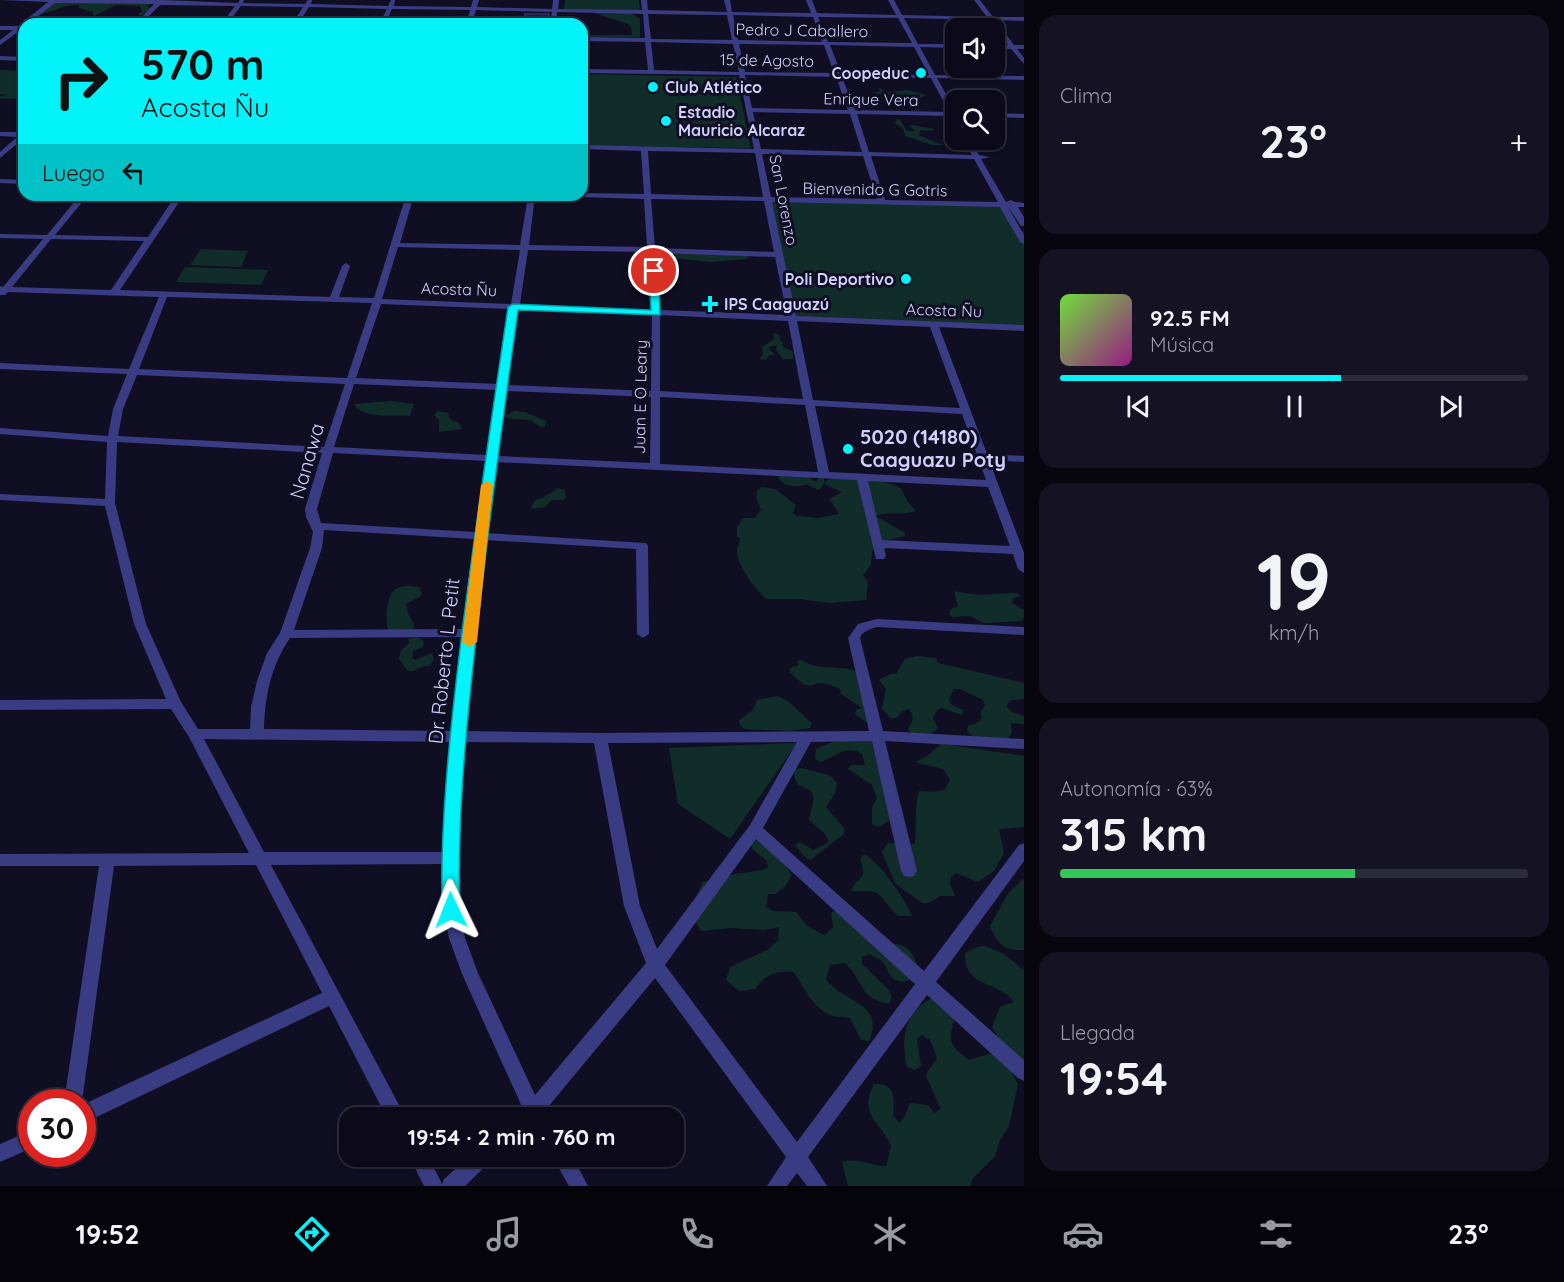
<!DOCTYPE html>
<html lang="es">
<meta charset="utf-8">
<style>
:root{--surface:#0c0a1a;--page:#151323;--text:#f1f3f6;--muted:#9a9aa2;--line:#2c2b39;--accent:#02f3f9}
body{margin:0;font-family:Quicksand,sans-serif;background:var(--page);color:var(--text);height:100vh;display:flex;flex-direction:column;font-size:22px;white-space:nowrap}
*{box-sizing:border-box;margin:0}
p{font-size:20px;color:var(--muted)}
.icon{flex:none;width:33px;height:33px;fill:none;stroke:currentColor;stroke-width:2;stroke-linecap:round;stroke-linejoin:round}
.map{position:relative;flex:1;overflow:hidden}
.side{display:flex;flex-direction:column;gap:15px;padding:15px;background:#07060e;width:540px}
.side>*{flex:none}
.guide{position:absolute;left:18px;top:18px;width:570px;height:183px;border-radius:18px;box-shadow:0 2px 4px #0004,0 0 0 2px var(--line);background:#02f3f9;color:#111;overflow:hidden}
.controls{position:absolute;left:945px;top:18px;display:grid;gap:12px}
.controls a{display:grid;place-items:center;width:60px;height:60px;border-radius:12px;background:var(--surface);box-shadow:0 2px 4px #0004,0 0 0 2px var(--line);font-size:30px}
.speed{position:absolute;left:18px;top:1089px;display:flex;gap:12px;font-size:30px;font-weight:700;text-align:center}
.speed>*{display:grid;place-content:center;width:78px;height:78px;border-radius:50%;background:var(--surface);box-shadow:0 2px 4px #0004,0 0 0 2px var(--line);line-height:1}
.speed .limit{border:9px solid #d22;background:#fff;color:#111}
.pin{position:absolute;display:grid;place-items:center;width:51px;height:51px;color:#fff;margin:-26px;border:3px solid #fff;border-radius:50%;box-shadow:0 2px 6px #0007}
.me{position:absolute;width:66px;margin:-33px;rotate:358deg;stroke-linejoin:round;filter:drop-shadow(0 0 4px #0008)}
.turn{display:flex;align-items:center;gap:21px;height:126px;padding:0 24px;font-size:27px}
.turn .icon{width:78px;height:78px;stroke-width:2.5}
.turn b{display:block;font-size:42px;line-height:51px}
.then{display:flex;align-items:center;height:57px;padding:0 24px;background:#0003;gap:12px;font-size:22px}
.big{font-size:45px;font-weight:700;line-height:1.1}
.side .tile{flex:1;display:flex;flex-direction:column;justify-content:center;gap:9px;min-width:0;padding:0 21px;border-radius:18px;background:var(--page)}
.side .dial{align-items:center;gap:0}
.dial b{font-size:78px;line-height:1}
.song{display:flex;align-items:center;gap:18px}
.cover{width:72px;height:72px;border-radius:9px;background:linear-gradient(135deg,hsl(100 70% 55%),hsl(310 70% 35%))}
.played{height:6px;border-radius:3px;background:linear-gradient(90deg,var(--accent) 60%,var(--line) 60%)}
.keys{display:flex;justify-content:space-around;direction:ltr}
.heat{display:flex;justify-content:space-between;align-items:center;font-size:33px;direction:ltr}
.charge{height:9px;border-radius:4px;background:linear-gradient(90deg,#34c759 63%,var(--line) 0)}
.trip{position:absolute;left:339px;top:1107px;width:345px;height:60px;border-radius:18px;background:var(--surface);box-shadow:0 2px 4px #0004,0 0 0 2px var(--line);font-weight:700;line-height:60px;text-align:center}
.menu{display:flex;height:96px;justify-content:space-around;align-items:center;background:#05040a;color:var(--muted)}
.menu .icon{width:42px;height:42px}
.menu .active{color:var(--accent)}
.menu b{font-size:27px;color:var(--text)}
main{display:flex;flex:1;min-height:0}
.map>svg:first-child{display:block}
.green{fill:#112d2a}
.building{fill:#1f1a44;stroke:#352d70;stroke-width:1.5}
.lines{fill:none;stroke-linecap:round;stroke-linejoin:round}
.minor{fill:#393c82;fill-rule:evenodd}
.route{fill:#02f3f9;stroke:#019ea2;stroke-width:1.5}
.slow{fill:#f59e0b}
.poi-dot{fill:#02f3f9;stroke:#100e23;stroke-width:2}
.labels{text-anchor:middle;stroke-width:6;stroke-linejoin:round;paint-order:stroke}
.far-street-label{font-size:16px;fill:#d2d0ff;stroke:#100e23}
.far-poi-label{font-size:16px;font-weight:bold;fill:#d2d0ff;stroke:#100e23;text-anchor:start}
.poi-label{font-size:20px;font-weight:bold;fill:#d2d0ff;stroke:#100e23;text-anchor:start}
.street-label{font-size:20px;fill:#d2d0ff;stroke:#100e23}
</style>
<main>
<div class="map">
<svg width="1024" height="1186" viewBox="0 0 1024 1186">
<rect width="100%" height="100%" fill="#100e23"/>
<!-- green -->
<path class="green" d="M565,0H639L640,11L564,9Z
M55,2L151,4L147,6L151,9L141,16L138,14L142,11L140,6L116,5L94,16L92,12L79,8V5C63,4 52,13 37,15Z
M594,13H631L640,19V37H582V35H632L631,27L628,24Z
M0,70L24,71V95L20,98L0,99V96L8,95L0,94Z
M582,74L736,77L751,148L582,146Z
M878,87L887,92L908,90L926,95L921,98L912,96V102L903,103L897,97L872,93L880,91Z
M897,119L900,120L907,131H916L909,126L912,125L934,129L932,131L920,130L919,131L921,132L918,135L943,145H932L905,136L904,130L895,123Z
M770,202L1004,205L1021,231H1024V239L1021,236L1024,242V328L796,317Z
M201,249L248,251L241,267L190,265Z
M667,251L748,256L747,259L710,262L661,257L662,254Z
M185,267L268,270L261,285L176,282Z
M773,333L780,335L779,338L783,343L782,346L793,352V359H783L776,350L777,346H770L769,349L775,355H769L766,360L759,359L763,355L762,347L774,339Z
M391,401L414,404L410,416C394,415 366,419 355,406V404Z
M438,411L448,413L450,419L459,423L462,429L439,432V420L434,415Z
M514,411L525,412L546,421L545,427C536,427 535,421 528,420C519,419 512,421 504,416Z
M780,476L808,477L814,481H817L819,476L823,477L825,482L819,490C814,489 810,484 805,485C794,487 787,488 778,478Z
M835,478L878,479L901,488L907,501L916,511C903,516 885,511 876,516L905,533V536L889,540L887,549L878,548L872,551L871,565L863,575L868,582L866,600L829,603L800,599H767C757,593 736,563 737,551C737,546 740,544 740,538L737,537V527L743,518H754L761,510L756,498L757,490L762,487L775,489L796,505L793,513L797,516L819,518L838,514V512L829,499L842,492L824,484L828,480Z
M558,488L565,490L566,498L563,500H551L545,507L531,509L535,500L542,498Z
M410,586L419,587L422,593L421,596L406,604C406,615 416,621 414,630L391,632L388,629C385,620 387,593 396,589C400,586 406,586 410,586Z
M954,591L979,595L1017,593L1021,596L1013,598L1012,603L1024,610V618L1021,621L984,623L970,616L952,617L949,614L951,609L958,606Z
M417,637L424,641L423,647L413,651L412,658L415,660L432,653L434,660L429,666C419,666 416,672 408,671L399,659L401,651L409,643L408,639Z
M916,656L936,658L938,663L1024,683V699L1011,700L1008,703L1007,707L1012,712L1024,716V724L1011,723L1012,733L1008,738L977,740L967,731L968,726L979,722L982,718L980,713L985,705L983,700L960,689H954L949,699L951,704L963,710L962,715L941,708L937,710L933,718L938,728C930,737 921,735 911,735L908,728C913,721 915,717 909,709L903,711L896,718H890L882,708L886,689L879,680L890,674H896L905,659Z
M801,660C826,676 857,656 873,688V722H866L855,714L856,710L862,708L841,694L840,689C830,684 820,680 810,686L803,684L790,673V668L799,665L797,661Z
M778,696C790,701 801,714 812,723L810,728L791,731L745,729L740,726L739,720L753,710L757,700Z
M842,738L870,739L872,741L888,803L889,821L879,827L872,824V807L877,798L872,785L848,769L851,765H865L862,754C846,744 835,757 821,762L815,759L816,749Z
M797,743L730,839L678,804L669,748Z
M942,744L1024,756V827L999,829L1004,853L994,871L978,882L956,873L951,877L950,883L955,896H940L929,903H922L895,883L882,852L888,843L909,845L915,843C917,826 914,806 919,791L934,792L945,789L950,780L943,769L915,762C927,758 931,751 942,744Z
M801,768L829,775L837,783L835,793L826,807L844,828V834L810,860L804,856L795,845L800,842L813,850L829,842L825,834L809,820C810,814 815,800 813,795C809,784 791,791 795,769Z
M756,839L770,846L792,875L785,886L775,894H768L766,907L773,911L796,912L807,926L824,935L833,927L831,913L837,909L880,944C907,941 913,949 920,974C911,982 897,986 889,974C887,970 886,965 882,961C878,958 873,956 869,954L862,957V964L888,989L892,997L889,1004C856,997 866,982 845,963L830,965L826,979C841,1002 886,1002 869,1041L861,1040L850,1018C843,1016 838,1018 831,1015C813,1009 804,987 794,972C775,971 766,974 755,989L739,991L726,980L730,967L769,949L778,940L779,927L764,930L732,928L701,931C687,909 693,903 703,882L735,874L763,870L768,867L767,861L752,849L751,843Z
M864,854C879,861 906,900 912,916H898C890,910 885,898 876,893C868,888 860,894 851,890C860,874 868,881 860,859Z
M1024,878V950C1005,951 997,944 990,926L1007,895Z
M985,946L1002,953L1024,970V1067L1004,1047L992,1027L1000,1007L1014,1002C1000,981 963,988 965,953L977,947Z
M933,998L955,1014C950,1041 945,1042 969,1060L995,1052L1009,1067L1018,1084L1009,1126L1000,1140L995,1156L972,1179L971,1186H848L842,1162C856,1157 871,1166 886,1166L891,1146C880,1120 858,1116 874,1084C895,1083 895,1098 893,1115L899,1123L904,1118L910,1103L928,1105L934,1113L941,1109L926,1076C928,1068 934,1065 937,1058L930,1040L922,1035L917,1039L921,1066L915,1070L907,1067C900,1040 905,1010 933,998Z"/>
<!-- building -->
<path class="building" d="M525,14H549L547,24H523Z"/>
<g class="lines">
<!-- minor -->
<path class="minor" d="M1,0H162L238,3L240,0H244L243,3L305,4L308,0H312L311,4L388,6L391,0H395L394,6L471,7L473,0H479L477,7L552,9L553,0H559L558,9L642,10L641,0H647L648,10L727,12L724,0H730L732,12L811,13L806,0H812L817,13L896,15L888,0H894L902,15L987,17L974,0H980L993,17H1024V21L995,20L1014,45H1024V49H1017L1024,58V64L1011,49H994V45H1008L989,20L904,18L918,44H956V48L920,47L935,75L1024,76V80L937,78L956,112V121L951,116L857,114L869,152L972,155L964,140H970L979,155L990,157L981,159L1006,202L1011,200L1015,202L1024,203V207H1018L1024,217V226H1021L1008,207L1024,235V244L1020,242L1000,207L772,202L796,316L1024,325V331L939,327L987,454L1024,456V462L989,460L1024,553V573L1018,569L1013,554L884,548L886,556L884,559H876L857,480L497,462L486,533L646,543L648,546L649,634L643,638L637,634L636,549L485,540L476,631L477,633L475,636L465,731L600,733L869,731L848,638L858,624L877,619L1024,627V635L877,627C870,629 863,631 860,638L883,731L1024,739V749L885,741L917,871L914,876L909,877L904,876L901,871L872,741L811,742L763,828L924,971L1019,845L1024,843V861L936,982L1024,1060V1081L1018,1078L927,995L808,1157L827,1186H807L797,1173L787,1186H767L786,1157L655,978L543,1113L545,1118H519L523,1109L462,974L449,938L443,910L442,864L271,865L406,1118H387L329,1006L82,1124V1105L322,993L256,865L114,866L82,1102H64L99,866H0V854L249,853L189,737L171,709L0,710V700L166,699L134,624L105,506L0,500V494L105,499L107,442L0,434V428L108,436L113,409L127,374L0,369V363L129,369L159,297L8,292L5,295H0V286L3,287L43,239L0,238V234L47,235L80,195H88L55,235L148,237L176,195H184L120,290L330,297L342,266L346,263L350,266L339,297L374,298L406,195H414L400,243L520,245L528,196L535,195L529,245L647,247L644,199L582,197L578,195H582V193L644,194L641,151L582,149V145L754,149L739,75L582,73V69L648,70L645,42L582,41V37L645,38L643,14L557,12L556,24H550L552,12L476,10L472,24H466L470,10L392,9L385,24H379L387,9L309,7L298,24H292L303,7L241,6L227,24H221L235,6L160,5L141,24H135L154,4L55,3L28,24H24L22,29L0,45V40L13,30H0V26H18L48,2ZM648,14L727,15L732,40L651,39ZM733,15L813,17L822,42L738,40ZM818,17L898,18L912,43L828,42ZM651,42L733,44L739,72L654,70ZM739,44L824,45L834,73L745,72ZM830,45L914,47L929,75L841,73ZM745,75L836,77L848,110L752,108ZM842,77L931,78L949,112L855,110ZM753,112L850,114L862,152L761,149ZM648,151L755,153L763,197L651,194ZM762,154L863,156L877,199L771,197ZM871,156L974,159L998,202L885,200ZM651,199L764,201L774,252L655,248ZM51,239L144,241L111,290L12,287ZM398,247L520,250L511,304L382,299ZM528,250L647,252L651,310L520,304ZM656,253L775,257L787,315L660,310ZM167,297L372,303L347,378L139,369ZM381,304L510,309L498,384L356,378ZM519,310L652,315L651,391L508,385ZM660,315L788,321L803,399L660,391ZM797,321L930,327L960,408L813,400ZM137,375L345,384L324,447L118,436L123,409ZM354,384L497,390L487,455L334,447ZM507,391L651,397L650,463L498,456ZM660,397L805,405L818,472L660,464ZM815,406L962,414L986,480L829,472ZM117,442L322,453L305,509L306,517L313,532L310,548L280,633L267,653L257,681L251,707L250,729H198L181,702L146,624L115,503ZM333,453L486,461L475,532L321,523L317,509ZM868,481L988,487L1010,546L882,540ZM324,530L474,539L464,629L294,630L322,548ZM463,637L452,731L264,729C265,696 271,666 290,638ZM204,739L451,742L442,852H264ZM464,742L594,743L624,906L646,963L535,1095L478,973L465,938L459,910L456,858ZM797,742L750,825L657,949L640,906L608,743ZM756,839L915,984L797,1142L665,965Z
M0,56L24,57V61L0,60Z
M994,113L1024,114V118L994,117Z
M0,132H24V138L0,158V152L17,137L0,136Z
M0,179L24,180V184L0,183Z
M32,1130V1148L0,1162V1144Z
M409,1156H428L442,1184L444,1179L470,1156H493L490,1162L465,1186H424Z
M552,1156H572L588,1186H569Z"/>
</g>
<!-- route -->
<path class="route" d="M654,268L659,271L660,315L518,310C502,425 486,541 474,657C465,741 457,826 460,910L457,916L451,918L445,916L442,910C440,826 449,741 459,657C473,540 491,423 508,307L513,304L651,310L649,271Z"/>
<!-- slow -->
<path class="slow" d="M487,481L493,485L477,642L469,647L462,642L481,485Z"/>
<!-- markers -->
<g class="poi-dot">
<circle cx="921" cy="73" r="6"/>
<circle cx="653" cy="87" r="6"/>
<circle cx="666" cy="121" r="6"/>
<circle cx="906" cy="279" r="6"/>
<path d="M707 295h6v6h6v6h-6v6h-6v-6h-6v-6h6z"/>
<circle cx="848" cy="449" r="6"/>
</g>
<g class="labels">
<!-- far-street labels -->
<g class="far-street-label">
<text transform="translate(802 30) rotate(1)" y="6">Pedro J Caballero</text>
<text transform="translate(767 60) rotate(1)" y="6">15 de Agosto</text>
<text transform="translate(871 99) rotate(1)" y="6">Enrique Vera</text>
<text transform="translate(875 189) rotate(1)" y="6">Bienvenido G Gotris</text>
<text transform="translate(784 200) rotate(79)" y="6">San Lorenzo</text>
<text transform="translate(459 289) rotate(2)" y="6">Acosta Ñu</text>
<text transform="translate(944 310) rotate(2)" y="6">Acosta Ñu</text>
<text transform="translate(640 397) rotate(-89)" y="6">Juan E O Leary</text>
</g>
<!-- far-poi labels -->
<g class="far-poi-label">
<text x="909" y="79" text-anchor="end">Coopeduc</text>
<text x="665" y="93">Club Atlético</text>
<text x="678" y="118">Estadio<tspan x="678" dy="18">Mauricio Alcaraz</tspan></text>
<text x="894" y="285" text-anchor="end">Poli Deportivo</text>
<text x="724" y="310">IPS Caaguazú</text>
</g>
<!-- poi labels -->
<g class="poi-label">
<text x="860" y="444">5020 (14180)<tspan x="860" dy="23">Caaguazu Poty</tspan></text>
</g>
<!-- street labels -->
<g class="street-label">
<text transform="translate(307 461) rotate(-74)" y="7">Nanawa</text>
<text transform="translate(444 661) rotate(-84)" y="7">Dr. Roberto L Petit</text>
</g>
</g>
</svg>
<div class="controls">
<a><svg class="icon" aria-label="sound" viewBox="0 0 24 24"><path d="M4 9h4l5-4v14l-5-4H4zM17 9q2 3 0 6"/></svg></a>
<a><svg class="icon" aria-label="search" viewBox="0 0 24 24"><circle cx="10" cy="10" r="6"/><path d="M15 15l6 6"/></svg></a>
</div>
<div class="speed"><div class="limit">30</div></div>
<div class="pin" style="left:654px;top:271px;background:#d93025"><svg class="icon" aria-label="arrive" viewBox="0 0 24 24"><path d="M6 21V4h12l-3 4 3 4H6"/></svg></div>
<svg class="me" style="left:451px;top:910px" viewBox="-20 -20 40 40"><path d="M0-17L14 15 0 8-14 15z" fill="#02f3f9" stroke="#fff" stroke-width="4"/></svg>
<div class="trip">19:54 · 2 min · 760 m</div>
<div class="guide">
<div class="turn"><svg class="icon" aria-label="right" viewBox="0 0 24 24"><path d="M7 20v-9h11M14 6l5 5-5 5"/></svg><div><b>570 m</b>Acosta Ñu</div></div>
<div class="then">Luego<svg class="icon" aria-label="left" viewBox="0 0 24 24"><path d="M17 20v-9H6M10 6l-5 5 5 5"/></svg></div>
</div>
</div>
<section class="side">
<div class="tile"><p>Clima</p>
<div class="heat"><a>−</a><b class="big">23°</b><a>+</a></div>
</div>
<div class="tile">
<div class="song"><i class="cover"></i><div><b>92.5 FM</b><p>Música</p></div></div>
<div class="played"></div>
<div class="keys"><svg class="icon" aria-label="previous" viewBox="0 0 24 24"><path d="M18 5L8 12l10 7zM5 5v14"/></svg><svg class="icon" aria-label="pause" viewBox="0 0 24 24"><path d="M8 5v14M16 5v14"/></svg><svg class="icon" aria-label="next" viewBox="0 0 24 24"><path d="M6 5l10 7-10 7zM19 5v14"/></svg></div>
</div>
<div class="tile dial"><b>19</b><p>km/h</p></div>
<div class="tile"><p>Autonomía · 63%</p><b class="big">315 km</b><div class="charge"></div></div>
<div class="tile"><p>Llegada</p><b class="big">19:54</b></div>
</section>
</main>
<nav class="menu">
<b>19:52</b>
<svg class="icon active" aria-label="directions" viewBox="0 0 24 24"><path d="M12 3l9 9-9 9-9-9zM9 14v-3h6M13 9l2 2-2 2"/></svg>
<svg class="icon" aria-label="music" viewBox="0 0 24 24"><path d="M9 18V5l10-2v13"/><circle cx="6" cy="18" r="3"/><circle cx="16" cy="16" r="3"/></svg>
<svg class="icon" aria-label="phone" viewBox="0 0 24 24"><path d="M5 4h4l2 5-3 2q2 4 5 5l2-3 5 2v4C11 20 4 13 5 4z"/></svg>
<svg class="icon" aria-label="climate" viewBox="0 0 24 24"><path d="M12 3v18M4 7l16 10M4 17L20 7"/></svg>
<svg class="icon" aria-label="car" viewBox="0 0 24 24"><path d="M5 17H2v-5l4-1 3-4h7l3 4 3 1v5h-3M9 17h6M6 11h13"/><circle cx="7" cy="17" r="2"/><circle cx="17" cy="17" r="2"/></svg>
<svg class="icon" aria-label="filters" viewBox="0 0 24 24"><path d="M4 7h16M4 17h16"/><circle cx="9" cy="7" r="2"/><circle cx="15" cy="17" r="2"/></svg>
<b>23°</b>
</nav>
